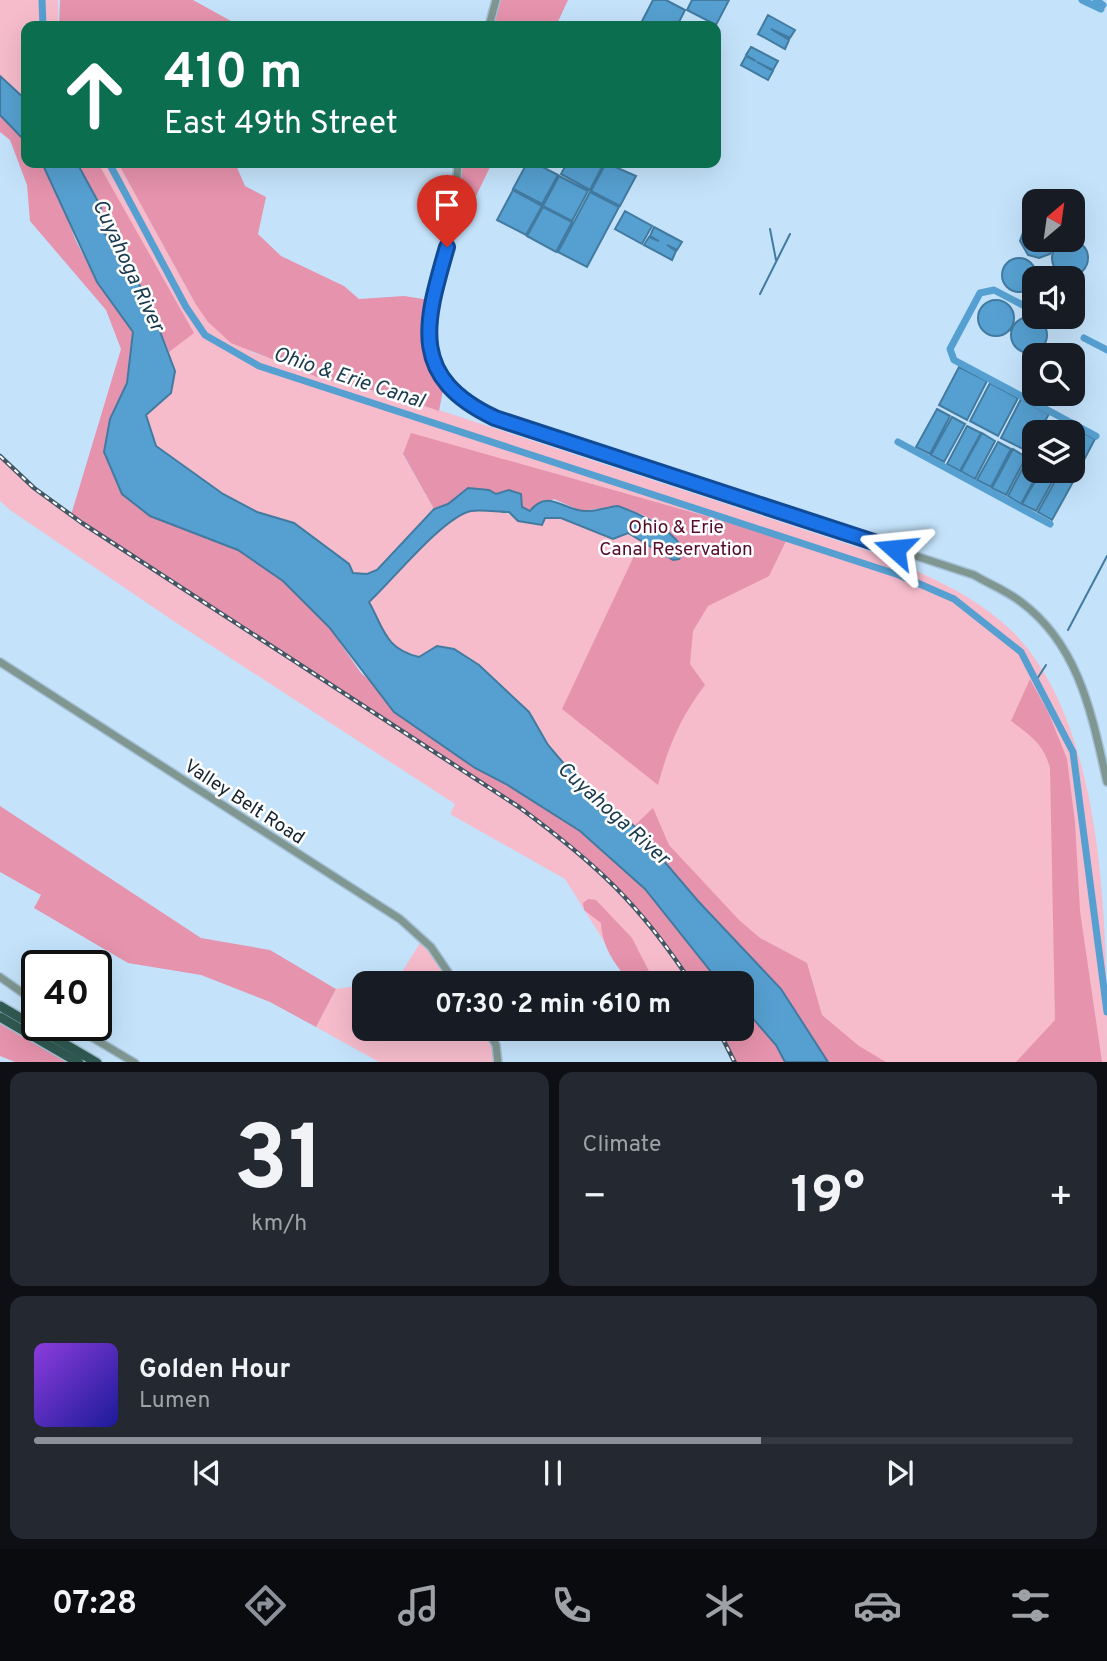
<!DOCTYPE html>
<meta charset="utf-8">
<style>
:root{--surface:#171b24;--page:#242831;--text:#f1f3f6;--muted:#9ea1a6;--line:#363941;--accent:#8c9099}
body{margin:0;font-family:Overpass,sans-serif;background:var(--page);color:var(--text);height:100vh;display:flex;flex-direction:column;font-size:26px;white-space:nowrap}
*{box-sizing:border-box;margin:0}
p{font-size:23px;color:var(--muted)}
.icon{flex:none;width:38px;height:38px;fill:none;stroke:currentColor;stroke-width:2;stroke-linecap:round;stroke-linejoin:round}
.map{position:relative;height:1062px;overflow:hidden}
.panel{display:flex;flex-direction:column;gap:10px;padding:10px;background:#0d0f14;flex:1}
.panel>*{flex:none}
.hud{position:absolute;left:21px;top:21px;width:700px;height:147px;border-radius:14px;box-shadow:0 7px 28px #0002;background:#0b6e4f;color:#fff;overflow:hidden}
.needle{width:46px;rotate:29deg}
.buttons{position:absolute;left:1022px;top:189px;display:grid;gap:14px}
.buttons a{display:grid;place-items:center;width:63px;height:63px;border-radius:14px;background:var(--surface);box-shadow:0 7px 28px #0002;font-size:35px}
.speed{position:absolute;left:21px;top:950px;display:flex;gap:14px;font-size:35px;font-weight:700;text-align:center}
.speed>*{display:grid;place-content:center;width:91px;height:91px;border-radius:50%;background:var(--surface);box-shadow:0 7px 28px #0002;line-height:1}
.speed .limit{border:4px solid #111;border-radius:10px;background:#fff;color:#111}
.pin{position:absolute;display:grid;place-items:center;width:60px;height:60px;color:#fff;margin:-72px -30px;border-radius:50% 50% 50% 0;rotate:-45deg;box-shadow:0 0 7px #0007}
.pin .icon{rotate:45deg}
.me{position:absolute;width:77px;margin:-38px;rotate:288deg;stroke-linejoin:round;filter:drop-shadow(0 0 5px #0008)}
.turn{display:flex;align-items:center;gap:24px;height:147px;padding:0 28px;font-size:32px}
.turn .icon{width:91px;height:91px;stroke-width:2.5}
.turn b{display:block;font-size:49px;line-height:60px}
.big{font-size:52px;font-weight:700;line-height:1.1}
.panel .card{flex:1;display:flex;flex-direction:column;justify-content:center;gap:10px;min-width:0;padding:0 24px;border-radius:14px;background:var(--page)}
.panel .dial{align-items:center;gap:0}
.dial b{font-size:91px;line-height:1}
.song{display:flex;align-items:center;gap:21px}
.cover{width:84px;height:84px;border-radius:10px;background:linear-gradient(135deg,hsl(270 70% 55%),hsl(240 70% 35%))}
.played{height:7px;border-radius:4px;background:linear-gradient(90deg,var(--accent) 70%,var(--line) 70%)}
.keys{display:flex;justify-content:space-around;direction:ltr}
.heat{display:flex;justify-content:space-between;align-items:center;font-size:38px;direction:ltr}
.panel .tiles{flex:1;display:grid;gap:10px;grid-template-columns:1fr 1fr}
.card:last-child{grid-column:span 2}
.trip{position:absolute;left:352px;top:971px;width:402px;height:70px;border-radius:14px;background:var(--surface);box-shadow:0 7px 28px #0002;font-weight:700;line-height:70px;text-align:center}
.tab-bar{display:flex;height:112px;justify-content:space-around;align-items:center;background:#090b0e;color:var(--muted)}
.tab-bar .icon{width:49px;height:49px}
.tab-bar .active{color:var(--accent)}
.tab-bar b{font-size:32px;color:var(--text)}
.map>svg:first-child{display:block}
.green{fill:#f6bccc}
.forest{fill:#e693ad}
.water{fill:#56a0d1;stroke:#427aa0;stroke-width:2}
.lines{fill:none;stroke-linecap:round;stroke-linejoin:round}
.stream{stroke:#427aa0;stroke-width:2}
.canal{stroke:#56a0d1;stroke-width:7}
.minor-casing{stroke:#a4c0d6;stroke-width:10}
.major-casing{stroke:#a4c0d6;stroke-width:12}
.minor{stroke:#809691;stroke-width:7}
.major{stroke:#305a52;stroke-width:9}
.rail-casing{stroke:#435664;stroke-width:4.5}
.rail{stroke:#fff;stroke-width:2;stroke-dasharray:5;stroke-linecap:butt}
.route-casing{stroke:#114b97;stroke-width:18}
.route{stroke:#1a73e8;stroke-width:12}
.labels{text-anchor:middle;stroke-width:5;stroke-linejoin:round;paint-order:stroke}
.park-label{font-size:19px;fill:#560d2c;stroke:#fff}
.street-label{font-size:19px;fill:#14232e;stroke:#fff}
.water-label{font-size:21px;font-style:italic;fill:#18394e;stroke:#fff}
</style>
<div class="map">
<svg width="1107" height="1063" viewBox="0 0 1107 1063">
<rect width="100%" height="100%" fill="#c4e3fb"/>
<!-- green -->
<path class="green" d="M0,0H58V26H26V100L0,76Z
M77,163H118L195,303L251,352L369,390L399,397L872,552C924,574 973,593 1014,633C1107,730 1107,932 1107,1062H828L781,989L634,826L571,772L548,745L529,712L479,665L437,646L419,657C384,648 384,629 368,601C399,577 432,523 469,511C489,505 523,518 542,525L544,518L636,515L403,455L434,509L377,570L367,574L353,573L294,523L257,512L223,494L156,446L146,415L171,393L169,352L161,323Z
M0,456L34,488L82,523L519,807C587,858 640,904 687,975L665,983H630L565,879L450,814L455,804L175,622L10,510L0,501Z
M423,938L456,984H374L397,980Z
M364,985V1029H487L498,1062H379L316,1027L336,989Z"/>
<!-- forest -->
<path class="forest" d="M60,0H193L240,26H59Z
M496,0H568L556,26H489Z
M0,115L26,142V163H42L48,170L76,241L97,282L133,332L127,383L110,419L150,516L238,550L283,581L329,627L361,673L449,749L475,768L506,784L580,831L645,889L720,983H692C641,906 593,862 519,807L71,515L121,349L106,310L30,221L27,185L10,140L0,132Z
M77,163H98L194,333L169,352L147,297L114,244L103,232L101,207Z
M118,163H235L245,186L266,197L258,234L281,256L344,286L359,299L404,296L430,300L427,336L445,380L439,411L399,397L317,377L231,343L208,322L195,303Z
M458,163H492L475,198L455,194Z
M411,433L787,539L769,576L708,606L693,631L690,664L705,685C681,716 668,747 658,785L562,709L642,539L663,555L680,543L644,515L618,506L581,511L554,499L530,511L522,507L520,500L504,493L459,494L448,504L434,509L403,454Z
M1030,679L1049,714L1067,759L1075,822L1080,911L1102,1062H1016L1055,1020L1050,768C1044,744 1030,735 1011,721Z
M0,806L201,938L270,950L336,989L316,1027L270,1002L201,975L128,963L34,908L41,895L0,872Z
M653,808L669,845L739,920L760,938L807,963L822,1015L859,1046L886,1062H828L781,989L698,901L634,826Z
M588,899L596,900L632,938L655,983H631C615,965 602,947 601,923L584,910L583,903Z
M742,1006L776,1045L785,1062H734L717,1029H742Z
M0,1017L79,1062H15L0,1056Z"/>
<!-- water -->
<path class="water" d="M653,0H666L685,10L677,26L640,25Z
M692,0H729L716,25L687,10Z
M768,15L795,30L790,38L771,29L789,40L785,49L758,34Z
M751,47L778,61L773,70L757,62L773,71L768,80L741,65L746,56L756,61L746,55Z
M0,76L26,100V142L0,115Z
M42,163H77L101,207L103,232L114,244L147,297L175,371L171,393L146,415L156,446L223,494L257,512L294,523L349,564L353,573L367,574L377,570L434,509L448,504L468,488L489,490L496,494L509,490L521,494L522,507L530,511C548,488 564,511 585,511C597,512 606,507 618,506C640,514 673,529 684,551L679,559L673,560L628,533L613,539L561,518H545L542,525L518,521L509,512C497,512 482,509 471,511C443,517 392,581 369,602C384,629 385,649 419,657L437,646L454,649L479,665L529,712L548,745L571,772L634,826L698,901L781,989L828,1062H785L776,1045L742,1006V984L720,983L645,889L580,831L506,784L475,768L394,712L329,627L283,581L238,550L150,516L122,494L104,452L110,419L127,383L133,332L97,282Z
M527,163H535L558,175L542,204L513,189Z
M567,163H604L590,190L561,174Z
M606,163L636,176L620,206L591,191Z
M559,176L588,191L572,221L543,206Z
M513,190L542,206L526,235L497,220Z
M590,192L619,207L587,267L558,252Z
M543,207L572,222L556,252L527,236Z
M625,211L652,226L642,244L615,229Z
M1034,223V240H1055L1050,254L1039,258L1028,255L1020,241L1024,230Z
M654,227L682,242L677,250L667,245L676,251L672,260L644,245L649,237L659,241L650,236Z
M1052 258a18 18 0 1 1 36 0a18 18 0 1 1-36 0Z
M1002 275a17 17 0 1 1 34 0a17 17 0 1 1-34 0Z
M978 318a18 18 0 1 1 36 0a18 18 0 1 1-36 0Z
M1011 335a18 18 0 1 1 36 0a18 18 0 1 1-36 0Z
M959,367L987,381L967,420L939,405Z
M990,383L1018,398L998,436L970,421Z
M1021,399L1049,414L1039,432H1034V442L1029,452L1001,438Z
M937,409L950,416L930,454L916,447Z
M952,417L965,424L944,462L931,455Z
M967,426L981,433L960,471L947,464Z
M1082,432L1095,439L1075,477L1062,471H1073V449Z
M982,433L995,441L975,479L961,471Z
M998,442L1011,449L991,487L977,480Z
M1013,449L1026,457L1006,495L992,488Z
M1028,458L1034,461V471H1039L1021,504L1008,496Z
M1041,471L1057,473L1036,511L1022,504Z
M1059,474L1073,482L1052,520L1038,512Z"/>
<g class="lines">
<!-- stream -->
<path class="stream" d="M770,229L776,260
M760,294L790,234
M1068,630L1107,556
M1037,679L1046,665"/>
<!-- canal -->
<path class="canal" d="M42,0L43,26
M1082,0L1101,9
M1096,0L1103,5
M109,163L186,307L205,335L259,366L899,575L954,599L1021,652L1073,752L1107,1012
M1034,311L994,290L980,293L950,349L954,360L1096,436
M1045,317L1055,322
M1084,338L1107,350
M898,442L1050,524"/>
<!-- minor casing -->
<g class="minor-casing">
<path id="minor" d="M489,26L496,0
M458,163C456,186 456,211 451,233C446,258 434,281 430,306C420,358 449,397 495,418L974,575C989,584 1007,591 1021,602C1080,646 1092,716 1107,782
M0,662L400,919L431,947L456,984
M0,977L37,1003
M73,1026L135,1063
M487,1029L496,1045L498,1063"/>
</g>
<!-- major casing -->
<g class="major-casing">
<path id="major" d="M0,1006L97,1063
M0,1017L79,1063"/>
</g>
<!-- minor -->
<use href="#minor" class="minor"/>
<!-- major -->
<use href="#major" class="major"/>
<!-- rail casing -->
<g class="rail-casing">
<path id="rail" d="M0,456L34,488L82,523L519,807C595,863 640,904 692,984
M718,1029L735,1063"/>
</g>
<!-- rail -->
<use href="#rail" class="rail"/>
</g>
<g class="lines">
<!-- route casing -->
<g class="route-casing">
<path id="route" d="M447,247C425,323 408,377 495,418L895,549"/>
</g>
<!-- route -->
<use href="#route" class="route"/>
</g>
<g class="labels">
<!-- park labels -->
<g class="park-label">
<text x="676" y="533">Ohio &amp; Erie<tspan x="676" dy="22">Canal Reservation</tspan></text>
</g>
<!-- street labels -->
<g class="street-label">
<text transform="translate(245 801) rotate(33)" y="7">Valley Belt Road</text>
</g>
<!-- water labels -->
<g class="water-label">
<text transform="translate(129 265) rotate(65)" y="7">Cuyahoga River</text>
<text transform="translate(349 377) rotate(18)" y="7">Ohio &amp; Erie Canal</text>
<text transform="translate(614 813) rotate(42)" y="7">Cuyahoga River</text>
</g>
</g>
</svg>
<div class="buttons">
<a><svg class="needle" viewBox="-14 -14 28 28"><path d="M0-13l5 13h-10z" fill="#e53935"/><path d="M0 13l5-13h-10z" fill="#9ea1a6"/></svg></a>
<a><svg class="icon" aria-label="sound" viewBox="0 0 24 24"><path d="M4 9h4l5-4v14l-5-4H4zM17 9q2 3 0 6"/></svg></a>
<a><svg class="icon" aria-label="search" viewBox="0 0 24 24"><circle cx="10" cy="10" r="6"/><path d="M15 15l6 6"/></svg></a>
<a><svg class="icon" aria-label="layers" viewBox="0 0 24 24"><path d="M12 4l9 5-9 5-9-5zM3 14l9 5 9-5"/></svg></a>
</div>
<div class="speed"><div class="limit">40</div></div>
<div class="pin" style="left:447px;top:247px;background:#d93025"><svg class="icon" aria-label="arrive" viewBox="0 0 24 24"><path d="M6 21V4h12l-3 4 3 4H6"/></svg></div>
<svg class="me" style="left:895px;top:549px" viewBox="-20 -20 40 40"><path d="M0-17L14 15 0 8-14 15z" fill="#1a73e8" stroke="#fff" stroke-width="4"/></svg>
<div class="trip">07:30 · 2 min · 610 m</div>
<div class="hud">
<div class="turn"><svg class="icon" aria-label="ahead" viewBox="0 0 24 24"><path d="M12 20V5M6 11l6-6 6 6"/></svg><div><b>410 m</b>East 49th Street</div></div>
</div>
</div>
<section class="panel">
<div class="tiles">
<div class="card dial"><b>31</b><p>km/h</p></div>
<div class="card"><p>Climate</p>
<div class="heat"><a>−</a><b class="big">19°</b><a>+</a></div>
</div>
<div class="card">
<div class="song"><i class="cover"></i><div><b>Golden Hour</b><p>Lumen</p></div></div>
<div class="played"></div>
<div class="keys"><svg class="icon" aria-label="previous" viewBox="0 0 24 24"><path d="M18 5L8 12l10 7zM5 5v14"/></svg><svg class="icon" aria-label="pause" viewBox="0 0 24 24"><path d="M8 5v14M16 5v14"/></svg><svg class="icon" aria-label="next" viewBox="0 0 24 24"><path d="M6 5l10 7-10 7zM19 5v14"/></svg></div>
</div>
</div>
</section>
<nav class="tab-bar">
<b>07:28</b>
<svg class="icon active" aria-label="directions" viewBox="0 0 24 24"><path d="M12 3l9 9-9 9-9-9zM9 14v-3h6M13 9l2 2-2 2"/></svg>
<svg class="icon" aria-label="music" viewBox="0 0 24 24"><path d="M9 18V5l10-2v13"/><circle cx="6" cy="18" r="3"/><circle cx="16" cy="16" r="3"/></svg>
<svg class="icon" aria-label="phone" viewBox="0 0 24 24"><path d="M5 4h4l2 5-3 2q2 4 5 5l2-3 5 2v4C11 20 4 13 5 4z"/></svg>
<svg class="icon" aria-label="climate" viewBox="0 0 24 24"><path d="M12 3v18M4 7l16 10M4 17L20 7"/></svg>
<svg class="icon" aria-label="car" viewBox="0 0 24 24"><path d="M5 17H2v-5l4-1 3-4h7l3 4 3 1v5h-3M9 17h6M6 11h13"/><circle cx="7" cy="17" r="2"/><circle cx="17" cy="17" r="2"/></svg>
<svg class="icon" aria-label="filters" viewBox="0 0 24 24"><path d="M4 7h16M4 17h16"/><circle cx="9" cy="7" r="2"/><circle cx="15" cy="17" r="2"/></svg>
</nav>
